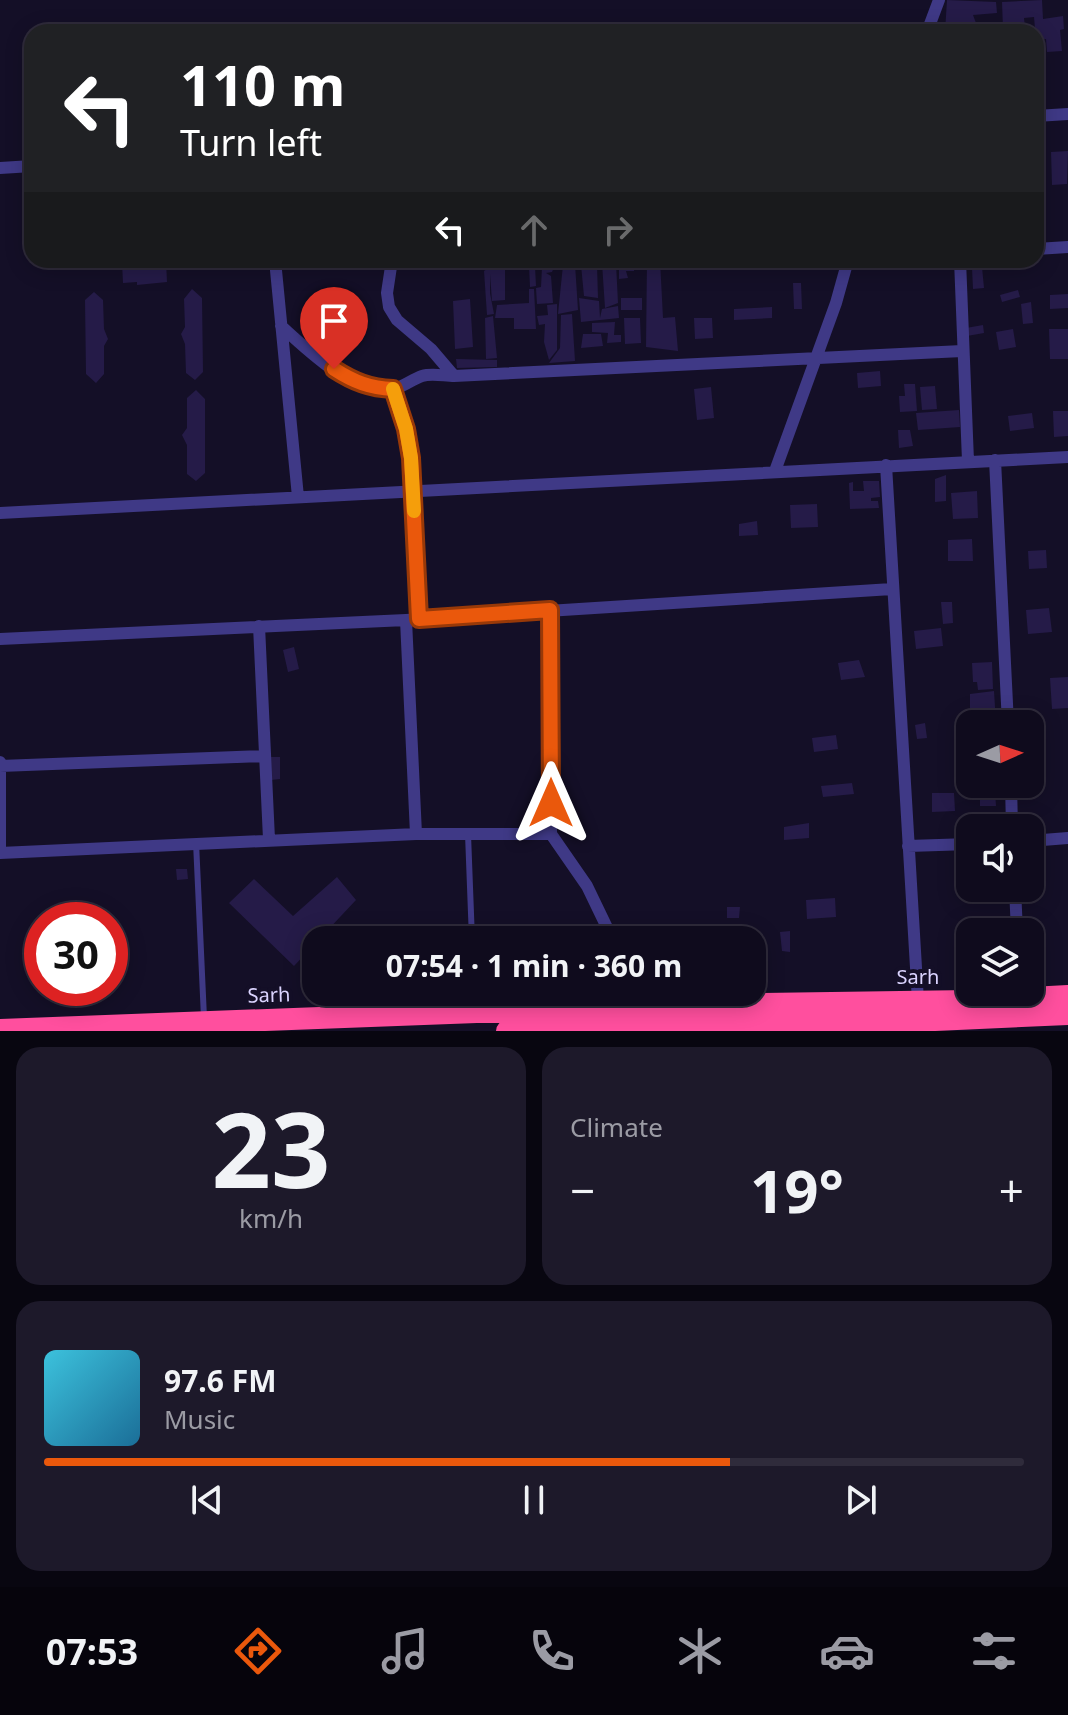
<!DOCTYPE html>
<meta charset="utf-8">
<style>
:root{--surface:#0f0b1d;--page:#1d192a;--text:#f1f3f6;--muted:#9b9ba4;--line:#2f2b3b;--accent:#ea580c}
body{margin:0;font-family:"Noto Sans",sans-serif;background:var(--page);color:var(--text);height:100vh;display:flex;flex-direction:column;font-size:30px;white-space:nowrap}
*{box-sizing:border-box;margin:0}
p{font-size:26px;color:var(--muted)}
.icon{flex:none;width:44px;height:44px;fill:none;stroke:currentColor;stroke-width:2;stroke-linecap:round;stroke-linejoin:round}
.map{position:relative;height:1031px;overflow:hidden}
.sheet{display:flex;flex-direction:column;gap:16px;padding:16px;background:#080610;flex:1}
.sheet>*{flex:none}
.top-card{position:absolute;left:24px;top:24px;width:1020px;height:244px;border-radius:24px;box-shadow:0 4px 20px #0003,0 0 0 2px var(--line);background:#202124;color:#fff;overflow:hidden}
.needle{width:52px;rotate:87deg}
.buttons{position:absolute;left:956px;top:710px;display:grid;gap:16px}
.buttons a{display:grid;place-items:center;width:88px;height:88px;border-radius:16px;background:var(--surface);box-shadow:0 4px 20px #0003,0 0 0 2px var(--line);font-size:40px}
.speed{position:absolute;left:24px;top:902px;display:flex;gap:16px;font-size:40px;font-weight:700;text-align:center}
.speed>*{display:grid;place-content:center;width:104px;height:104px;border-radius:50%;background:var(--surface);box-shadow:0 4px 20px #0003,0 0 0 2px var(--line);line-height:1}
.speed .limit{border:12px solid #d22;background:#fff;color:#111}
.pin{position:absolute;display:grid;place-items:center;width:68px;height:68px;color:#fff;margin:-82px -34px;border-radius:50% 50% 50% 0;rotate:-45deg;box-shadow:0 0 8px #0007}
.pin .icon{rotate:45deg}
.me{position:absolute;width:88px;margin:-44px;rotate:0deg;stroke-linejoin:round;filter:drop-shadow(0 0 6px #0008)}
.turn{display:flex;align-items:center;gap:28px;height:168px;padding:0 24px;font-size:36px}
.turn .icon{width:104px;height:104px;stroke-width:2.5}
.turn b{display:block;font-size:56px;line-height:68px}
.lanes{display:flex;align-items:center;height:76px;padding:0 24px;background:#0003;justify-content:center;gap:40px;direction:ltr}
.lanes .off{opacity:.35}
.big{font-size:60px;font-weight:700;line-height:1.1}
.sheet .card{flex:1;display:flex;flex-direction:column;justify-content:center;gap:12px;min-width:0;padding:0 28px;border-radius:24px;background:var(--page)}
.sheet .dial{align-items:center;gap:0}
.dial b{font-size:104px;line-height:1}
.song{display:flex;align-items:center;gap:24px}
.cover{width:96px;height:96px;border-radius:12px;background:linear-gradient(135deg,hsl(190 70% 55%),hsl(200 70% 35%))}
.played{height:8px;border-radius:4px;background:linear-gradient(90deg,var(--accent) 70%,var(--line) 70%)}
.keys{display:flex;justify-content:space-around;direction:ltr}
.heat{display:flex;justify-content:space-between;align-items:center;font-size:44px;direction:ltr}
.sheet .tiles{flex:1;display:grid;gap:16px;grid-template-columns:1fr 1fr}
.card:last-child{grid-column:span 2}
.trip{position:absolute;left:302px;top:926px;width:464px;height:80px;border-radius:24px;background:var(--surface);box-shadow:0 4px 20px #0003,0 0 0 2px var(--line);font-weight:700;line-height:80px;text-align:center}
.tabs{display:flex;height:128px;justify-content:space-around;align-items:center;background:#06040c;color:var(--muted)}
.tabs .icon{width:56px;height:56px}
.tabs .current{color:var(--accent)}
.tabs b{font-size:36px;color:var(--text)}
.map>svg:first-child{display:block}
.building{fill:#251b48}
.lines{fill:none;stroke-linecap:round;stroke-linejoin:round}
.lane{stroke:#3f3986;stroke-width:6}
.street{stroke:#3f3986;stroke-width:12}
.highway{stroke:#ff4f9e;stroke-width:22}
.route-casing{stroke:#983908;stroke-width:20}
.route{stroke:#ea580c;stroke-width:14}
.slow{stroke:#f59e0b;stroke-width:14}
.labels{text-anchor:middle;stroke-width:8;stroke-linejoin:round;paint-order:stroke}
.street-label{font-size:20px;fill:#dbd4ff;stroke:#140f27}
</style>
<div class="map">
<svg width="1068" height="1031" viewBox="0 0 1068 1031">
<rect width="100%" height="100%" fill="#140f27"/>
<!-- building -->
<path class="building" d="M947,0L996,2L997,13L973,15L976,23L988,22L999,29V32H945Z
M1042,0L1043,19L1063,16L1064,29L1060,30L1062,51L1047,52L1046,39L1036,40L1034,17L1024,18L1025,28L1003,29L1002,2Z
M1068,151L1067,184L1052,185L1051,152Z
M136,260L166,261L167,282L137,285V282L123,283L122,263Z
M635,260L634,271H626L628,278L619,279V263Z
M647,260H660L663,318L675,317L678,351L646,347Z
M602,263H616L618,303L605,308Z
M575,264L578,310L558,314L563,265Z
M555,265L552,272L546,273L551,276L553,303L537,304L536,288L541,287L542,267Z
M581,265H597L598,298L584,296Z
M529,266H535L536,286L530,287Z
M490,267H505V300L492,301L490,274V293L494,314L487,315L484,271Z
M982,267L984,288L973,289L972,268Z
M793,283H801L802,309H794Z
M192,289L202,298L203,372L195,380L186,373L185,344L181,334L185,327L184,299Z
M529,289H534L536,329H514V318H495L497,305L529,303Z
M1018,290L1020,297L1002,302L1000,295Z
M94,292L103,300L104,329L108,339L104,346V374L96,383L86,374L85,300Z
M1068,294V308L1050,309V295Z
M579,298L599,301L600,318L602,309L618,306L619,318L581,322Z
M621,298H642V310H621Z
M470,299L473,347L455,349L453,301Z
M1031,302L1033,323L1023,324L1021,304Z
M557,304V350L549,360L544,342L545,324L539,325L537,316L548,315L547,305Z
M772,307V318L734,320V309Z
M572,314L575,361L549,363L560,348L561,315Z
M493,316L497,358L486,359L485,318Z
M624,318H640L641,343L625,344Z
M694,318H712L713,338L695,339Z
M615,322L614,335H621V342L607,343L608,333L592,332V323Z
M983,325L984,333L967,336L966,328Z
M1013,329L1016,347L999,350L996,332Z
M1049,329H1068V359H1050Z
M583,334H601L603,346L581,348Z
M456,359L497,360V367L457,368Z
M880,371L881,386L858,388L857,373Z
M904,384H915L917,411L900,412L899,396H905Z
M935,386L937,409L922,410L920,387Z
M711,387L714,418L697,420L694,389Z
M196,390L205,399V473L196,481L187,474V445L182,435L187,428V398Z
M959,410L960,427L918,430L916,413Z
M1053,411H1068V436L1054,437Z
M1032,413L1034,428L1010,431L1008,416Z
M898,430H910L913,446L899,448Z
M946,475V501L935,502V479Z
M863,481H879L880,497L871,498V501H878L879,508L850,509L849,483L853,482V491H864Z
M977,491L978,518L953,519L951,493Z
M817,504L818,527L791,528L790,505Z
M757,521L758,535L739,536V524Z
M972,539L973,561H948V540Z
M1046,550L1047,568L1029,569L1028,551Z
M941,602H952L953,623L943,624Z
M1049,608L1052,632L1028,634L1026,610Z
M941,628L943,646L916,649L914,631Z
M294,647L299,669L288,672L283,650Z
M859,660L865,677L841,680L838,663Z
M992,662L993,689L978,690L977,682H973L972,663Z
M1068,677V708L1052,709L1050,678Z
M994,691L996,723L970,724V694Z
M925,723L927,738L917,739L915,725Z
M836,735L838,749L814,752L812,738Z
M271,757H280V779L271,780Z
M852,783L854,794L823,797L821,786Z
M995,791L996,806H980V792Z
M932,793H954L955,811L932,812Z
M809,823V838L784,840V827Z
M176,869H187L188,879L177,880Z
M337,877L356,900L294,966L229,903L254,879L293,916Z
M835,898L836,917L807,919L806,900Z
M727,907H740L739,918H727Z
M790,931V952L782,951L780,932Z"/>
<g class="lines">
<!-- lane -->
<path class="lane" d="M468,834L472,940
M196,842L204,1018
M474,992V1008"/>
<!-- street -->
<path class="street" d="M927,32L939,0
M1036,116L1068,114
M0,168L32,166
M1036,249L1068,247
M275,260L298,497
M392,260L387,293L389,307L397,320L431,349L454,376
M960,260L968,461
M393,263L449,260
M281,326C307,349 355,398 394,389C403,387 413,379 422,376C432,373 444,376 454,376L962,351
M393,389L406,429L411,458L419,619
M995,460L1008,724
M886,465L918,1001
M775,471L836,303L848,260
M0,513L1068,457
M550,610L551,834L587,886L613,940
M406,620L416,834
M259,626L269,839
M0,639L406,620L892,589
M0,762V853
M0,766L265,756
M1011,784L1012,828
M1030,841L1068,838
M908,846L970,844
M0,853L416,834H551
M1015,888L1017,932"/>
<!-- highway -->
<path class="highway" d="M0,1030L636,1006L970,1001L1068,996
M507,1031L935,1020L1068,1014"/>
</g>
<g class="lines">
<!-- route casing -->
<g class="route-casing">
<path id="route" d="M334,369C354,382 370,388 393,389L406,429L411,458L419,619L550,610L551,803"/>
</g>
<!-- route -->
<use href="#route" class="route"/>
<!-- slow -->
<path class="slow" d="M393,389L406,429L411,458L414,511"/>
</g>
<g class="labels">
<!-- street labels -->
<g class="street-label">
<text x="918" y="984">Sarh</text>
<text transform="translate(269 995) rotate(-2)" y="7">Sarh</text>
</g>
</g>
</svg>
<div class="buttons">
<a><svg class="needle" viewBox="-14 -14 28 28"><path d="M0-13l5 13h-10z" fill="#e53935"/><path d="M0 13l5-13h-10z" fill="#9b9ba4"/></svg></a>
<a><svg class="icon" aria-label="sound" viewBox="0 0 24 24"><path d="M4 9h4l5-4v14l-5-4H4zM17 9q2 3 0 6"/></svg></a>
<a><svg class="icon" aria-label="layers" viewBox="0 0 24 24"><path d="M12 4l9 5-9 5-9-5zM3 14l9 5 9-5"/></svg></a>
</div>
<div class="speed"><div class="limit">30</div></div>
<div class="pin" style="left:334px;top:369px;background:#d93025"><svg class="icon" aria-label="arrive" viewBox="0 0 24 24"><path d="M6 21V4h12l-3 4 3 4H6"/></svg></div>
<svg class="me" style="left:551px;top:803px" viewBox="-20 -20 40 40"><path d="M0-17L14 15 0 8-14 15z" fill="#ea580c" stroke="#fff" stroke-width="4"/></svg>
<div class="trip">07:54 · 1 min · 360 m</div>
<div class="top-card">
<div class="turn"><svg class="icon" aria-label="left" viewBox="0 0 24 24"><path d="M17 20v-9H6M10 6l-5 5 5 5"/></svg><div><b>110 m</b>Turn left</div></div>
<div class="lanes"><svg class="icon" aria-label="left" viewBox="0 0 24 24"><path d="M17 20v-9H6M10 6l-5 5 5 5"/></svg><svg class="icon off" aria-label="ahead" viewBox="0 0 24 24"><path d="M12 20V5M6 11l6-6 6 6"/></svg><svg class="icon off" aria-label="right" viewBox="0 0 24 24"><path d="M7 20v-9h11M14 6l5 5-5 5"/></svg></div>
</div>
</div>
<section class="sheet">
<div class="tiles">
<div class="card dial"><b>23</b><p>km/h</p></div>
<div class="card"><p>Climate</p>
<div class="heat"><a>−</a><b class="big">19°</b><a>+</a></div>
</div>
<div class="card">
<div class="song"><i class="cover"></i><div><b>97.6 FM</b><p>Music</p></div></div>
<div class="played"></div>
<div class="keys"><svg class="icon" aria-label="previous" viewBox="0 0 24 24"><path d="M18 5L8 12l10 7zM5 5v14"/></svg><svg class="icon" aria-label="pause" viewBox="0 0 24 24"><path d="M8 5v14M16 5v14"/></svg><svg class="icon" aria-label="next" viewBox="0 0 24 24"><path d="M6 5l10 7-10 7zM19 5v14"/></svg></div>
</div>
</div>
</section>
<nav class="tabs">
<b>07:53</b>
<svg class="icon current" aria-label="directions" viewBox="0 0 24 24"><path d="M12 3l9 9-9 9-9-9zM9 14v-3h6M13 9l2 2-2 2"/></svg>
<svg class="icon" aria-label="music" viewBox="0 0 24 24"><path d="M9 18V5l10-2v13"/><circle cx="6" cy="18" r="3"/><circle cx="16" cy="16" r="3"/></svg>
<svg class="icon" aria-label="phone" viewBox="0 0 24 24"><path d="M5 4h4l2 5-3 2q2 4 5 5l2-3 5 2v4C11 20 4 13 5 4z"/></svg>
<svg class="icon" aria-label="climate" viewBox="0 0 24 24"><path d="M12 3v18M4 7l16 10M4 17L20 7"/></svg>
<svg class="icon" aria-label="car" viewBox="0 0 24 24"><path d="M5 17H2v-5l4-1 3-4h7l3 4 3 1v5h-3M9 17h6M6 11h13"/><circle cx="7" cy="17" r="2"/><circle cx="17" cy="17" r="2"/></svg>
<svg class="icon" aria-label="filters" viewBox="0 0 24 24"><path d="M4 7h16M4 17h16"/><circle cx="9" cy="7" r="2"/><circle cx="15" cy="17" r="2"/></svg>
</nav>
